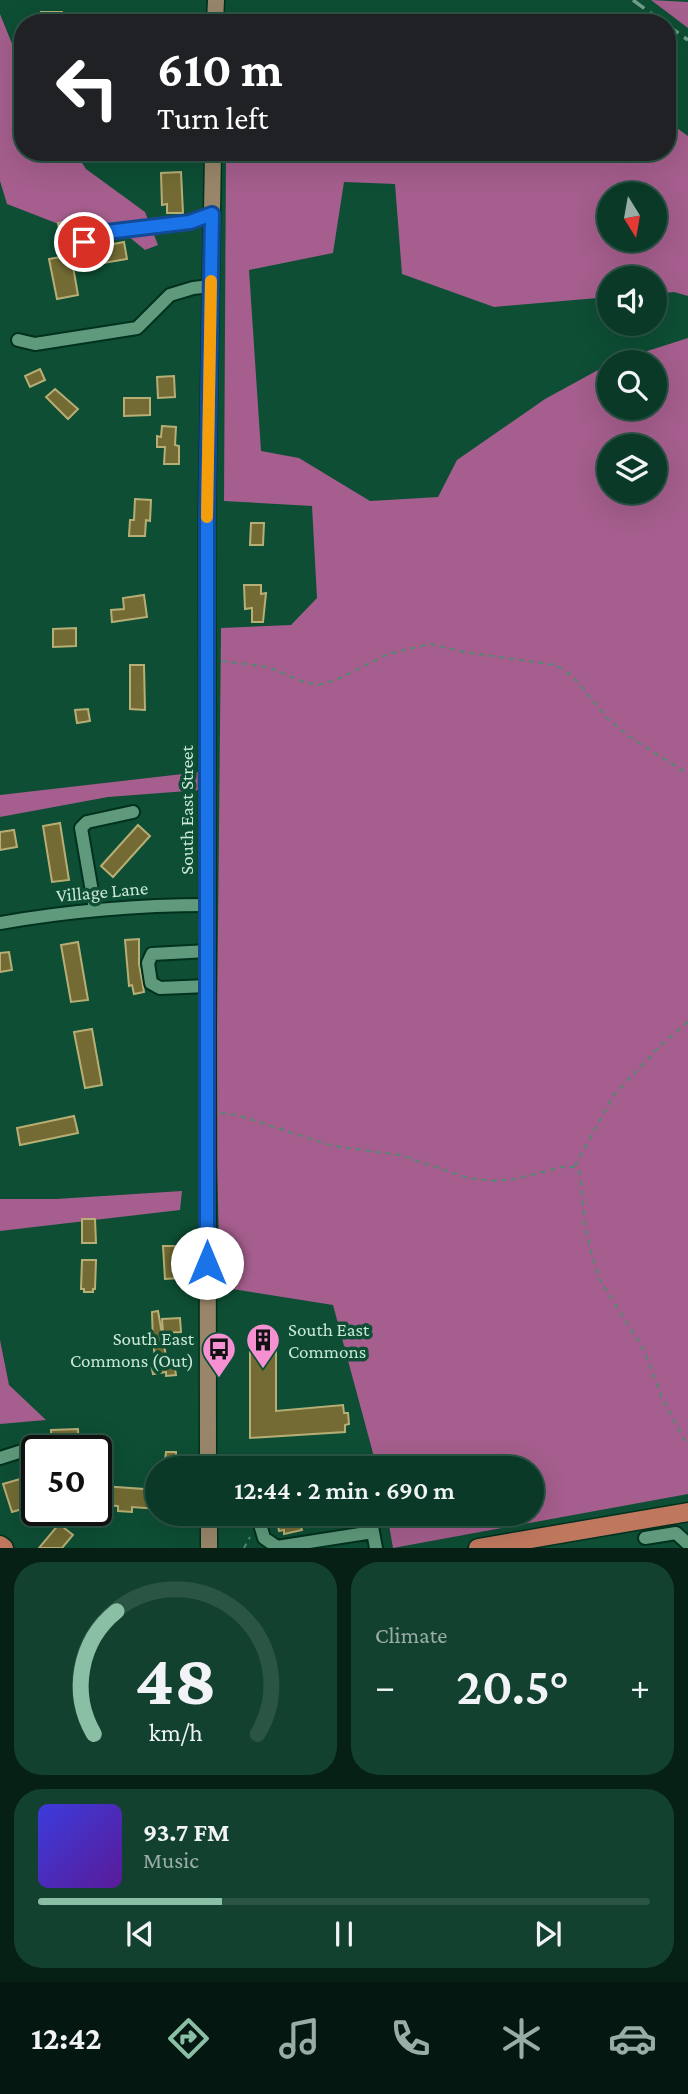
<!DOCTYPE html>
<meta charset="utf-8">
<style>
:root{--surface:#0a3a27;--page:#13412f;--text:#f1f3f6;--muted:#99ada7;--line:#2a5444;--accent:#8abfa5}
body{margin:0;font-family:"Crimson Pro",serif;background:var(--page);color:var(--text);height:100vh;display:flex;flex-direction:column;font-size:26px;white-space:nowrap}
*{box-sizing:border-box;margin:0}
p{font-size:23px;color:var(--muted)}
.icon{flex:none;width:38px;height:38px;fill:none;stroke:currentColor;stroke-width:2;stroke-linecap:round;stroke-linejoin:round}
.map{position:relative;height:1548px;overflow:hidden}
.details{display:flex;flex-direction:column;gap:14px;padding:14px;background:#062015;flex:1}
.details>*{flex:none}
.guide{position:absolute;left:14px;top:14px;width:662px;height:147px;border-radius:28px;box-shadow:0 7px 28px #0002,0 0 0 2px var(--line);background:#202124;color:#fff;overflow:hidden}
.needle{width:46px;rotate:169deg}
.buttons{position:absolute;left:597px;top:182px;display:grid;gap:14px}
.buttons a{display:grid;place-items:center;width:70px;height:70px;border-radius:50%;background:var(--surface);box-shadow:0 7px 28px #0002,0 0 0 2px var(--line);font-size:35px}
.speed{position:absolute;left:21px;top:1435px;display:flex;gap:14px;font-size:35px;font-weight:700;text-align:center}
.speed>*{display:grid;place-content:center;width:91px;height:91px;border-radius:50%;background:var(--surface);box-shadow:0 7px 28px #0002,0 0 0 2px var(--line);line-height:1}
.speed .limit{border:4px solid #111;border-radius:10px;background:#fff;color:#111}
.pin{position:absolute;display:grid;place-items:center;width:60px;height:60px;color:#fff;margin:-30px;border:4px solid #fff;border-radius:50%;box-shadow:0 2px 7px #0007}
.me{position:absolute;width:77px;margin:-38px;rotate:0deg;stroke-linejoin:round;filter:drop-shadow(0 0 5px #0008)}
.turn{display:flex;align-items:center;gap:24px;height:147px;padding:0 28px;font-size:32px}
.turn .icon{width:91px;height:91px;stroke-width:2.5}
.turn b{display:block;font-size:49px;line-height:60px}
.big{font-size:52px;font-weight:600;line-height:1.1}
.details .widget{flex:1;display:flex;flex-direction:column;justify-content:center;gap:10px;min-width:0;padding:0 24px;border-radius:28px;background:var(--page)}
.details .dial{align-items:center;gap:0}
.dial svg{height:182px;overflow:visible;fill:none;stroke:var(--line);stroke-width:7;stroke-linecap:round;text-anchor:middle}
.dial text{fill:var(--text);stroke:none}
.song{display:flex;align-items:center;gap:21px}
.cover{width:84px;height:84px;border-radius:10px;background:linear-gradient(135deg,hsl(240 70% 55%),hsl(270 70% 35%))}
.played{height:7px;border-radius:4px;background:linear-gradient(90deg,var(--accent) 30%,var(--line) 30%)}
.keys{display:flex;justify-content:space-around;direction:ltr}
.heat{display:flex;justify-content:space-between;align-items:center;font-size:38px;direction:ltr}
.details .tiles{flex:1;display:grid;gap:14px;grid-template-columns:1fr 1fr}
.widget:last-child{grid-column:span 2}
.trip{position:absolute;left:145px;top:1456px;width:399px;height:70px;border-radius:35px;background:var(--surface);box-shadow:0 7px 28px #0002,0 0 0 2px var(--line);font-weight:600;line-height:70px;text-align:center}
.menu{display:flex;height:112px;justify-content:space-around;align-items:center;background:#041710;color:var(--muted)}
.menu .icon{width:49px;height:49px}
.menu .active{color:var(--accent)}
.menu b{font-size:32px;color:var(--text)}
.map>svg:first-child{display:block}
.forest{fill:#a55e8d;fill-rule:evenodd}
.building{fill:#736b33;stroke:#b7ae75;stroke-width:2}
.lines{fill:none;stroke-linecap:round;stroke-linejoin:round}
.minor-casing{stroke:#00311e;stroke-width:16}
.major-casing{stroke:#00311e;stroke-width:19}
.highway-casing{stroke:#00311e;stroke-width:21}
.path{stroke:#558872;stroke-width:2;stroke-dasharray:5 5;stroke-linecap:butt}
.minor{stroke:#5f9a7c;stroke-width:12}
.major{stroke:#99866a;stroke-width:16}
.highway{stroke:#bf785e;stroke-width:18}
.rail{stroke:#719f8a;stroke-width:3.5;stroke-dasharray:14 7;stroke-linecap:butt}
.route-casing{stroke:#114b97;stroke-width:18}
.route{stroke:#1a73e8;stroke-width:12}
.slow{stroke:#f59e0b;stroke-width:12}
.labels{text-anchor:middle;stroke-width:7;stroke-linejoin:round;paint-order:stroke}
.street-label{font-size:19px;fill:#c9e7d6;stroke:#0d4e34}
.poi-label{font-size:19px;fill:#c9e7d6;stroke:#0d4e34;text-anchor:start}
</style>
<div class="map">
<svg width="688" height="1548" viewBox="0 0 688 1548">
<rect width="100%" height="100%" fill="#0d4e34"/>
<!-- forest -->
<path class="forest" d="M651,0L688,2V28Z
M0,14L23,71V152H75L86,169L145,212L158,245L145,250L128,236L105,242L7,204L0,181Z
M667,121L688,136V296L674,292L655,294L654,278H609V297L494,307L402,274L395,184L344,182L333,253L249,270L261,451L299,458L370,501L438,497L457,460L545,399L609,364V408H654V362H613L688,338V1494L393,1548L387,1514H532V1468H377L333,1305L220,1287L216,1124L221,628L291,625L317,598L312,506L224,501L226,152H438L449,157L460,152H667ZM609,194H654V240H609ZM609,446H654V492H609Z
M200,772V790L108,797L0,817V795Z
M182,1191L180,1210L0,1231V1199H56Z
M0,1340L9,1385L46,1420L0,1424Z"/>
<!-- building -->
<path class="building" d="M41,12H62L63,23L42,22Z
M181,172L183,213H167V204L162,205L161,173Z
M77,220L79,231L60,235L58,223Z
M124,242L127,259L91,265L89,253L109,249L108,245Z
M71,255L78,295L57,299L49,259Z
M40,369L45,380L30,387L25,376Z
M174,376L175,397L158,398L157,377Z
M55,389L78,409L68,419L46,397Z
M124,398H150V415L124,416Z
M162,426L176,427L175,445L179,446V464H164L165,447H157V436L161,437Z
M135,499L151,500L150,521L146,520L145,536H129L130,520H134Z
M251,523H264L263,545H250Z
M244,585H261V594L266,593L263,622H252V608L245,609Z
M144,595L147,617L112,622L111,610L124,609L123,598Z
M76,628V646L53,647V629Z
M130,665H144L145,710L130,709Z
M88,709L90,721L77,723L75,710Z
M60,823L69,880L52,882L43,826Z
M138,825L150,836L113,877L101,866Z
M14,830L17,847L0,850V832Z
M139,939V964L144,992L134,994L132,985L129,986L125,940Z
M78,942L88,1000L71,1002L61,945Z
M9,952L12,970L0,972V953Z
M92,1029L102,1085L85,1088L74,1032Z
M74,1116L78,1133L20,1145L17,1128Z
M82,1219H95L96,1243H82Z
M163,1246H175V1253H178L180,1278L165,1279Z
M82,1260H96L95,1289H93V1292H84V1289H81Z
M158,1311L167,1362L174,1361L176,1375L166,1376V1372L153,1374L151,1364L156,1363L153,1343L152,1312Z
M180,1318L181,1332L163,1333L162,1319Z
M256,1329H268V1334L276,1333V1411L343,1405L344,1413H348L349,1424L345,1425V1432L250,1438V1332L256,1333Z
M78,1429L79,1451H52L51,1430Z
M166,1452H176V1458H179V1468H164Z
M37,1474V1526H35L29,1507L12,1512L3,1484Z
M102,1486L158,1490V1509L132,1507V1512L118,1511V1506L100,1505Z
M276,1514H340L341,1518L306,1525L301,1527L302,1530L284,1534V1530L279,1531Z
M59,1524L73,1535L62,1548H39Z"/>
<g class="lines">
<!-- minor casing -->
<g class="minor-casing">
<path id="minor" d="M84,242L107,232L190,222L212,214
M18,340L35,344L137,328L170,295L193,288L210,286
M95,909L81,828L87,822L133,812
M0,923C69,911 137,905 208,905
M208,951L152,954L148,963L151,983L160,988L208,986
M0,1458L41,1445
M349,1468H360
M257,1514L264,1538L277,1547L373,1532L376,1548
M370,1514L373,1532
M645,1538L676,1533L688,1544"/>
</g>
<!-- major casing -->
<g class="major-casing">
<path id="major" d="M215,23L216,0
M208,1468L207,514L213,152
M209,1514V1548"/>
</g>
<!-- highway casing -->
<g class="highway-casing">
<path id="highway" d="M0,1545L4,1548
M478,1548L688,1512"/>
</g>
<!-- path -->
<path class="path" d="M222,661L268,667L304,682L318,685L336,680L388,654L430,644L464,652L556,665L573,677L609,720L630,737L688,774
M221,1113L237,1115L333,1146L400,1155L468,1178L495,1181L515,1179L562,1167H574L580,1173L585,1227L594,1263L601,1282L644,1350L663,1400L688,1446
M575,1166L613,1096L661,1045L688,1022
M244,1548L250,1537"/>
<!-- minor -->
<use href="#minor" class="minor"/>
<!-- major -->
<use href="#major" class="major"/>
<!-- highway -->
<use href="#highway" class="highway"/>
<!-- rail -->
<path class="rail" d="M633,0L664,23
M667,25L688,40"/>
</g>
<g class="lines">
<!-- route casing -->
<g class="route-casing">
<path id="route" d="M84,242L107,232L190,222L212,214L207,514V1263"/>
</g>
<!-- route -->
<use href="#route" class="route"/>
<!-- slow -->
<path class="slow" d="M207,517L211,281"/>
</g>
<!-- icons -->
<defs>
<g id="building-pin" transform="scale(1.75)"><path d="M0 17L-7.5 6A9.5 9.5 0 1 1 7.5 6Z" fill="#f591d2" stroke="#0d4e34"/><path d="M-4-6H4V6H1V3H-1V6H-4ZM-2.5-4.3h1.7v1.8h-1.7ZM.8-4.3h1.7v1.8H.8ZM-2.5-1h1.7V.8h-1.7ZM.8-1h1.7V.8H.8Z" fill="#111"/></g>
<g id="bus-pin" transform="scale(1.75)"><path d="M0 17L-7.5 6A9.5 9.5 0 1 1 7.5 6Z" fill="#f591d2" stroke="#0d4e34"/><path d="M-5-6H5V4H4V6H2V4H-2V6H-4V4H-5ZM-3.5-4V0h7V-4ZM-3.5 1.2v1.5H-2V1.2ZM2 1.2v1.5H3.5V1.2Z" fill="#111"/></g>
</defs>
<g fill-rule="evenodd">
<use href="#building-pin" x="263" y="1340"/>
<use href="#bus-pin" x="219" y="1349"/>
</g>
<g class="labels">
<!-- street labels -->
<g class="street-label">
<text transform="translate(186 810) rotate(-90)" y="7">South East Street</text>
<text transform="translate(102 891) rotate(-5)" y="7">Village Lane</text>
</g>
<!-- poi labels -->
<g class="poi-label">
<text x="288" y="1336">South East<tspan x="288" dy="22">Commons</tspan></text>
<text x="194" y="1345" text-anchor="end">South East<tspan x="194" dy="22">Commons (Out)</tspan></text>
</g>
</g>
</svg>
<div class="buttons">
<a><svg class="needle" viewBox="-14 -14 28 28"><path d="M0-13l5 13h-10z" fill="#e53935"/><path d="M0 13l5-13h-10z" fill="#99ada7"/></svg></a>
<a><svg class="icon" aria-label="sound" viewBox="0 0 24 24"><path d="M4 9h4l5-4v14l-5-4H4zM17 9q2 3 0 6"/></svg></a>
<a><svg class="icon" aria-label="search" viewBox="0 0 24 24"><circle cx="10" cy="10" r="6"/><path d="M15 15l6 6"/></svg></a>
<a><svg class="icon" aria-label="layers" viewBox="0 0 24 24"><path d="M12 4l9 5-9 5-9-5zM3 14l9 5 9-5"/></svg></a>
</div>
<div class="speed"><div class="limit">50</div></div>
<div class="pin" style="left:84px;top:242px;background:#d93025"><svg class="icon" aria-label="arrive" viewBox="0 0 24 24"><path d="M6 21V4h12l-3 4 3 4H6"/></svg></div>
<svg class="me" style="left:207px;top:1263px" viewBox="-20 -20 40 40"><circle r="19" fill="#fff"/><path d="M0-13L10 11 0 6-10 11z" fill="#1a73e8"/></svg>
<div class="trip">12:44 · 2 min · 690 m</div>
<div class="guide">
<div class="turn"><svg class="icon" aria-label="left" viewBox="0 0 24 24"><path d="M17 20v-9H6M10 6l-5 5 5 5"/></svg><div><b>610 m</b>Turn left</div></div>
</div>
</div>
<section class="details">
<div class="tiles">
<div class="widget dial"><svg viewBox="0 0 100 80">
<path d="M14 69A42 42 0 1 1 86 69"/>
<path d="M14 69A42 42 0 0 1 24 15" stroke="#8abfa5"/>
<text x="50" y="56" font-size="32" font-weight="700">48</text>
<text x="50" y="72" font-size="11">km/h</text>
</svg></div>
<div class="widget"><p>Climate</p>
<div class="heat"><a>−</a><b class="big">20.5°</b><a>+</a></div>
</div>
<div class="widget">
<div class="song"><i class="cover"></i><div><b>93.7 FM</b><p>Music</p></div></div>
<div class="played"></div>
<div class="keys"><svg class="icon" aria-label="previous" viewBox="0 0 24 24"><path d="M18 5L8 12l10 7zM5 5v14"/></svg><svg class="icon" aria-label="pause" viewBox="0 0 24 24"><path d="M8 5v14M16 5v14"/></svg><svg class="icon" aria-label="next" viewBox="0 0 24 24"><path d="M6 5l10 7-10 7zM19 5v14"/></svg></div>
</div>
</div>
</section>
<nav class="menu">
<b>12:42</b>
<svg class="icon active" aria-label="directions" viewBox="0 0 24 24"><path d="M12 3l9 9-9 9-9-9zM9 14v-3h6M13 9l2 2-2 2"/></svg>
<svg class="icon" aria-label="music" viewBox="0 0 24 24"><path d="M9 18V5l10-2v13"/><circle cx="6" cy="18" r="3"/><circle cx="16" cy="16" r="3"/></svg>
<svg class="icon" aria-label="phone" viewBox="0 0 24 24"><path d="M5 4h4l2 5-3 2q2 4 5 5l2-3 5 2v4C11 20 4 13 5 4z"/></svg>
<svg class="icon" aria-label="climate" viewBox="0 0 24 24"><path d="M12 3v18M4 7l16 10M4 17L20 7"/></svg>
<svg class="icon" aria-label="car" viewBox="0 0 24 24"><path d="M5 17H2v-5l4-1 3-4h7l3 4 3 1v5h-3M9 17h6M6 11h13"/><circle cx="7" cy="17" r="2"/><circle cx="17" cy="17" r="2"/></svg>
</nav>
